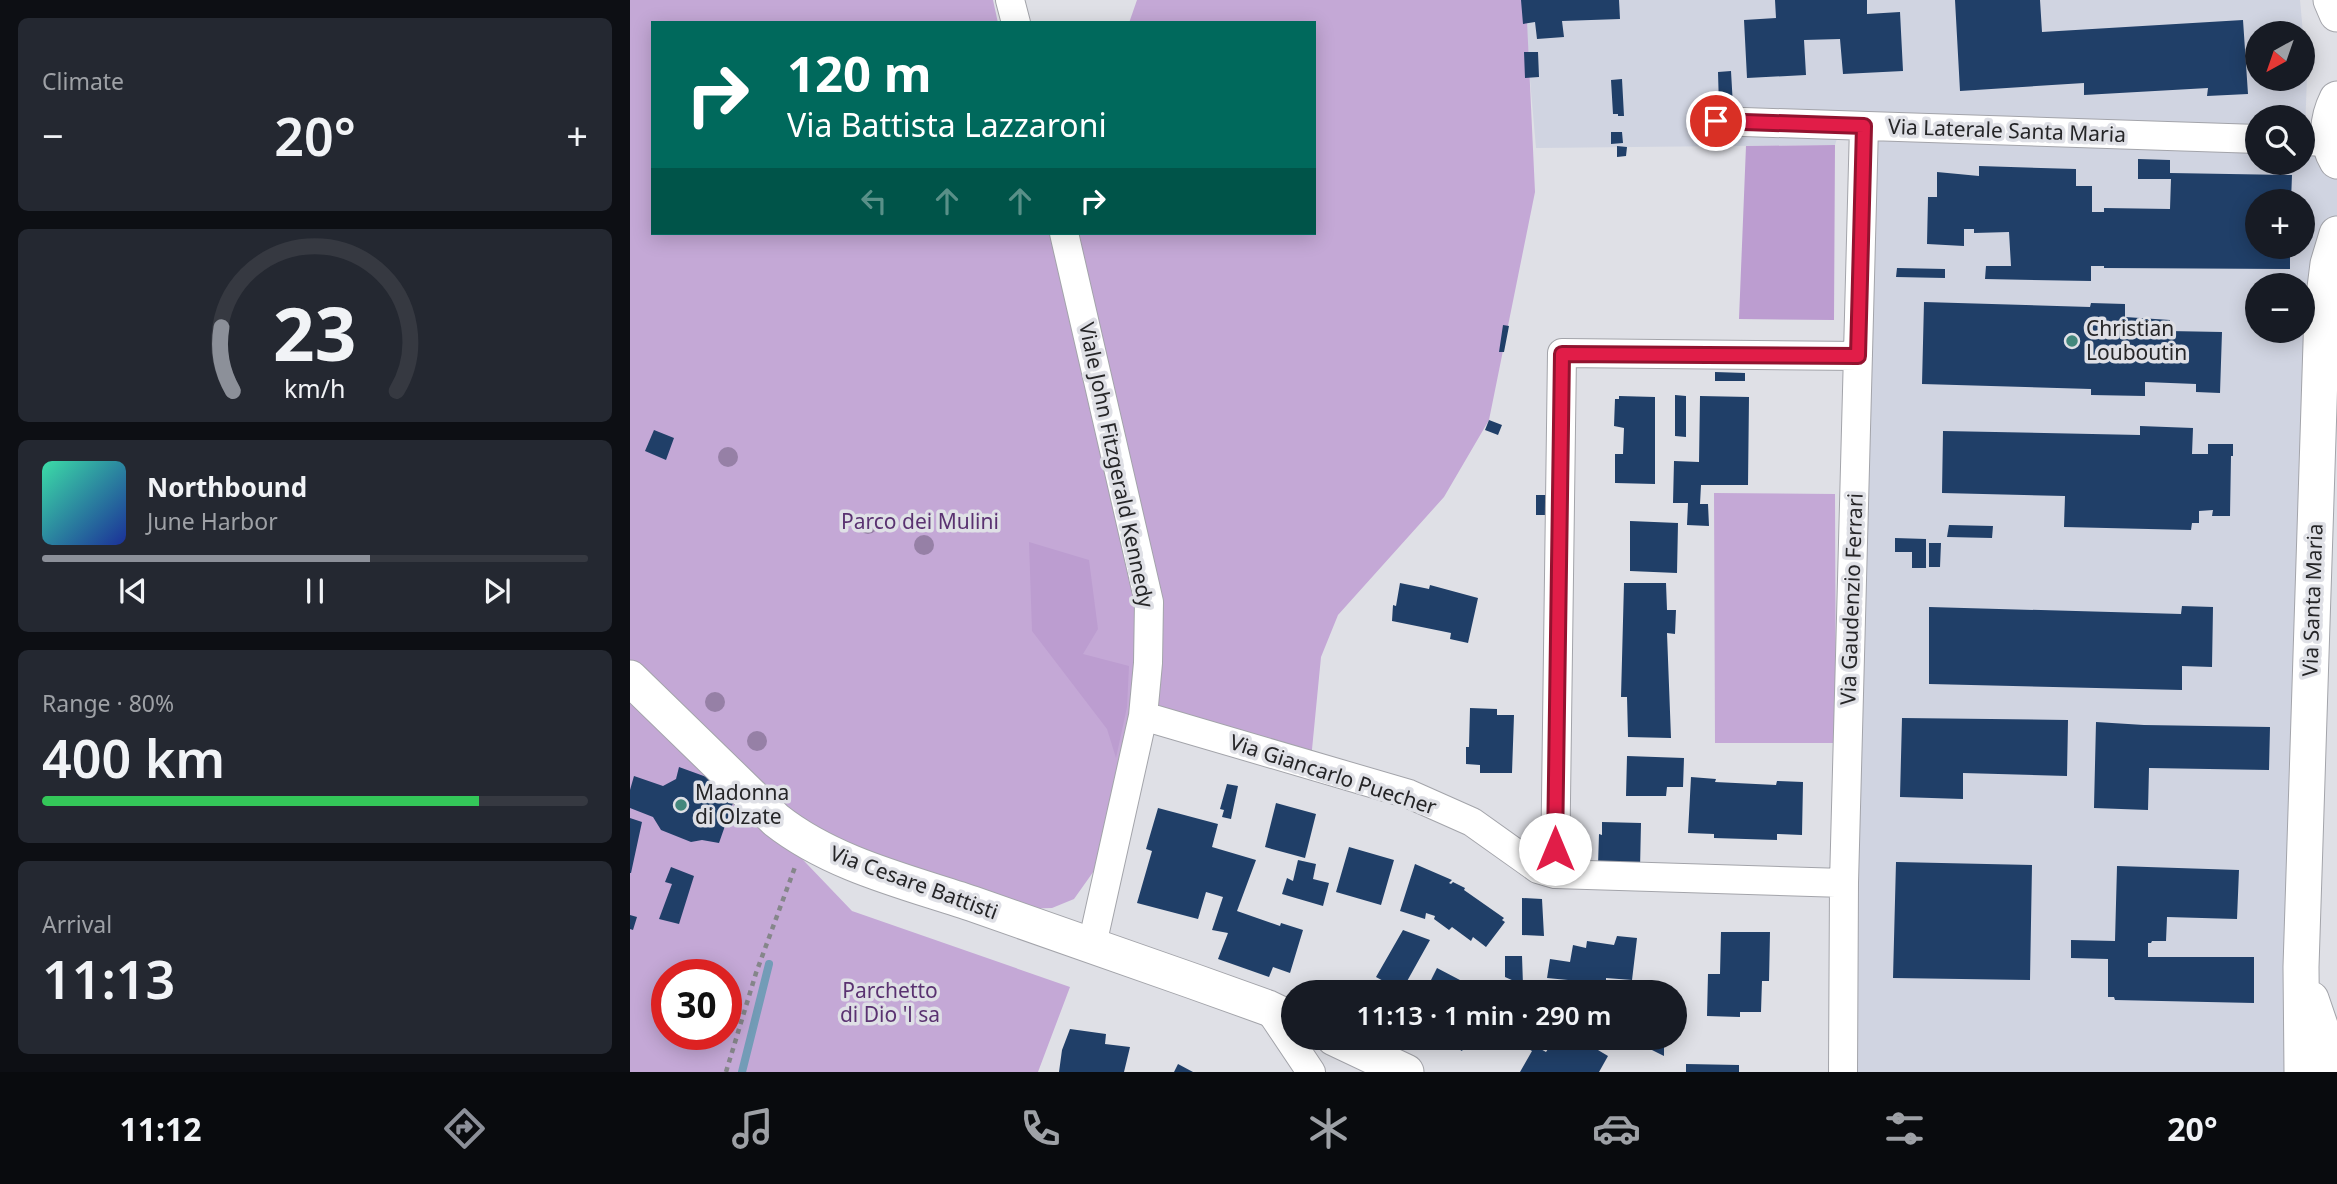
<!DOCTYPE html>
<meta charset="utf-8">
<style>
:root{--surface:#171b24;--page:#242831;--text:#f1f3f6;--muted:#9ea1a6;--line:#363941;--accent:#8c9099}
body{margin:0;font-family:"Noto Sans",sans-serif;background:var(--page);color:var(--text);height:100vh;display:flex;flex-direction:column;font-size:26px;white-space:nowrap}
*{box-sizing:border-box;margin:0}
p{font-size:23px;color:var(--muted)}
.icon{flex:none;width:38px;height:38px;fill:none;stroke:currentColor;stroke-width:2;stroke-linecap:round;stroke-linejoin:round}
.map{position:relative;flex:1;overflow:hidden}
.drawer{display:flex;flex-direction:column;gap:18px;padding:18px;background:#0d0f14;width:630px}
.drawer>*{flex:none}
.banner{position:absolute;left:21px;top:21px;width:665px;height:214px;border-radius:0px;box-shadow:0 4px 18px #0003;background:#00695c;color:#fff;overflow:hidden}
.needle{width:46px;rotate:220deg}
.buttons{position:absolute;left:1615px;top:21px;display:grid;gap:14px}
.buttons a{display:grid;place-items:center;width:70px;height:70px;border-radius:50%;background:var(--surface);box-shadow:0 4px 18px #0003;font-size:35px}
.speed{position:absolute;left:21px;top:959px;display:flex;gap:14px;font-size:35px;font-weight:700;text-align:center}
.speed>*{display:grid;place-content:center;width:91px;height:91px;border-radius:50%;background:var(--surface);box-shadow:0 4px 18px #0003;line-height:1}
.speed .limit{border:10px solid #d22;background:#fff;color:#111}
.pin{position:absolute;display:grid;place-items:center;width:60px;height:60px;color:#fff;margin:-30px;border:4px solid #fff;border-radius:50%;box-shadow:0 2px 7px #0007}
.me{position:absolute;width:77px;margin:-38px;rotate:0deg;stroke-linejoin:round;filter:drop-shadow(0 0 5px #0008)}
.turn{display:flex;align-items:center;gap:24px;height:147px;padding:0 21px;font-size:32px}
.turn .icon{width:91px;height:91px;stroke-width:2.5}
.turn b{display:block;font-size:49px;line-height:60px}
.lanes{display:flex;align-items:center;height:66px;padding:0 21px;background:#0003;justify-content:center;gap:35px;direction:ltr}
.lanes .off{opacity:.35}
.big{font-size:52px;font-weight:600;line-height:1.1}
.drawer .card{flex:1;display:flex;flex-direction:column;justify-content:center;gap:10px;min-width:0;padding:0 24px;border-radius:10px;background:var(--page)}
.drawer .dial{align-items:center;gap:0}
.dial svg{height:182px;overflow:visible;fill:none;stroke:var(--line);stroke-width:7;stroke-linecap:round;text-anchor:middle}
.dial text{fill:var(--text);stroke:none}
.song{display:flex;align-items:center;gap:21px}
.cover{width:84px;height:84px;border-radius:10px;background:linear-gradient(135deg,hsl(160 70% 55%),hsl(230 70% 35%))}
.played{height:7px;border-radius:4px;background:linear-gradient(90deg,var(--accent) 60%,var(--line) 60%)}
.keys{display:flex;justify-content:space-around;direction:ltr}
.heat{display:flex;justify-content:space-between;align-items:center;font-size:38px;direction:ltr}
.charge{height:10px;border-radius:5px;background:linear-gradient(90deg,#34c759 80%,var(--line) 0)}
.trip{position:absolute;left:651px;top:980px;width:406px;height:70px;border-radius:35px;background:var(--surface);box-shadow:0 4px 18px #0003;font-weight:600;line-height:70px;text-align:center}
.menu{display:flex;height:112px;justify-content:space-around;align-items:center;background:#090b0e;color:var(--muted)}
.menu .icon{width:49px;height:49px}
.menu .active{color:var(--accent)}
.menu b{font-size:32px;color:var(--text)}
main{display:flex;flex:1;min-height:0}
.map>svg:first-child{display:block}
.built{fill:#d0d4e1;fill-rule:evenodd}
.green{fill:#c4a8d6;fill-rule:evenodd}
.forest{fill:#bc9dd0}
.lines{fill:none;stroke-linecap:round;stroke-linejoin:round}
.stream{stroke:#739cb7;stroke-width:8}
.building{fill:#203f68}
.minor-casing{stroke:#a3a4aa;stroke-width:30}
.tertiary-casing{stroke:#a3a4aa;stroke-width:37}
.path{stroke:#85868a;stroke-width:4.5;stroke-dasharray:5 5;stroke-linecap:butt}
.minor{stroke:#fff;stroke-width:28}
.tertiary{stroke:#fff;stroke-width:35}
.tree{fill:#9680a6}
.route-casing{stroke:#92132f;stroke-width:18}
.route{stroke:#e11d48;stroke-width:12}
.poi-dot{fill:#43877c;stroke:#dfe0e6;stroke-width:2.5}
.labels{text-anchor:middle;stroke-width:7;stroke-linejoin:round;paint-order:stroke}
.street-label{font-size:21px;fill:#252527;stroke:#dfe0e6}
.poi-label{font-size:21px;fill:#252527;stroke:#dfe0e6;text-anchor:start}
.park-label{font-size:21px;fill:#5a3271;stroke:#dfe0e6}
</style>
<main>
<section class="drawer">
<div class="card"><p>Climate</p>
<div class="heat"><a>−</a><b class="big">20°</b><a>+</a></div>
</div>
<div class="card dial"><svg viewBox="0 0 100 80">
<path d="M14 69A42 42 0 1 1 86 69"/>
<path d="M14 69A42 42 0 0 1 9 41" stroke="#8c9099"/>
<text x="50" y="56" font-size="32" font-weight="700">23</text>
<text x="50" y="72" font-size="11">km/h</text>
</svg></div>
<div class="card">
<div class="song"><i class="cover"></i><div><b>Northbound</b><p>June Harbor</p></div></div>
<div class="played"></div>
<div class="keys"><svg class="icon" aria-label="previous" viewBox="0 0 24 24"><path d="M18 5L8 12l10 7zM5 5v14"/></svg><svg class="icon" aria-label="pause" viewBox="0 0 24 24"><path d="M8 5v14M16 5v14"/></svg><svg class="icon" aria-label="next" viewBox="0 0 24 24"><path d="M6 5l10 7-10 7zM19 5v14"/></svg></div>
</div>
<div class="card"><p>Range · 80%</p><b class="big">400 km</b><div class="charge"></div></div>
<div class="card"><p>Arrival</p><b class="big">11:13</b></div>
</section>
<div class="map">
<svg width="1707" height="1072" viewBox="0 0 1707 1072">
<rect width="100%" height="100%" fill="#dfe0e6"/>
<!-- built -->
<path class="built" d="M893,0H1670L1673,33H1628V79H1673V34L1677,76L1675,132L1673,117H1628L1627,131L1212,122L1205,145L906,148Z
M1236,128L1627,142L1628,163H1673V144L1707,165V221L1670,1072H1216ZM1628,201H1673V247H1628ZM1628,285H1673V331H1628Z"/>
<!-- green -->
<path class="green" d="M0,0H363L368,23H23V233H684V23H499L507,0H896L905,192L859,420L814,497L708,615L691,657L680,770L499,726L466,868L444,899L422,908L388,909L249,862L175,825L24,704L222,911L440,987L408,1072H0ZM37,975H96V1034H37Z
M1084,493L1205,494L1206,743H1085Z"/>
<!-- forest -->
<path class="forest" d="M1205,145L1204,320L1109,319L1116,146Z
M399,542L459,560L468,629L453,654L499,666L497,707L486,758L477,729L402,631Z"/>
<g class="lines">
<!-- stream -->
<path class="stream" d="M112,1072L139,964"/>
</g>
<!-- building -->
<path class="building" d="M891,0H989L990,19L932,21L934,37L907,39L905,22L893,24Z
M1145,0H1237V14L1270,12L1273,71L1213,74L1210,39L1174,40L1176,75L1117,78L1114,20L1146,18Z
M1325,0H1410L1412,32L1613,20L1618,94L1577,96L1578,88L1454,95V83L1330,91Z
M894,52H908L909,77L895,78Z
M1101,71L1103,106L1089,107L1088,72Z
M992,79L994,116H988V114H983L981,80Z
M981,132H992L993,143L981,144Z
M987,146L997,147L996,156L987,157Z
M1508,159L1540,160V173L1662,175L1661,201H1628V247H1660V269L1474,268V266H1461V281L1355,279L1356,266H1381L1379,232L1344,233V229H1334V246L1297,244L1298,197H1307V172L1349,176V166L1446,169V186H1462V212H1474V208L1540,209L1541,179H1508Z
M1267,268L1315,269V278L1266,277Z
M1294,302L1460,307L1461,303L1495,304V317L1540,320L1539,331L1592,332L1590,393L1566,392V384L1515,382V396L1461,395V389L1292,384Z
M873,325L879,326L874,352H869Z
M1085,372L1115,373V381H1085Z
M1045,395L1056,396V437L1045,436Z
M989,396L1025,397V484L985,483V454H993L994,428L984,426L985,399H989Z
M1070,396L1119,397L1118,485H1071L1070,504H1078L1079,526L1057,525L1058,503H1043L1044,461L1069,462Z
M859,420L872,425L868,435L855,430Z
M1510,426L1563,428L1562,454H1578V444H1603V456H1601L1600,516H1582L1583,510L1569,511V523H1562L1561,530L1434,527L1435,496L1312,493L1313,431L1510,435Z
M24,430L44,438L36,460L15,451Z
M906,495H916L917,515H906Z
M1000,521L1048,523L1047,573L1000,571Z
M1319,525L1363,526L1362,538L1317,537Z
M1265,538L1296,539V568H1282V552H1265Z
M1299,543H1311L1310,567H1299Z
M770,583L799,589L800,585L848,598L838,643L820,639L821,633L762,621L763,605L766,606Z
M994,583H1036L1037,610H1046L1045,634L1037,633L1041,738L998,737L997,697H991Z
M1552,606L1583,607L1582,667L1552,666V690L1299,684V607L1551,614Z
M840,708L867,709V715H884L882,773H850V765L836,764V747H839Z
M1272,718L1438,720L1437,776L1333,773V799L1270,797Z
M1466,722L1514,725L1640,727L1639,770L1519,768L1518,810L1464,808Z
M997,756L1054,758L1053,787H1037L1036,796H996Z
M49,767L82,779L78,792L103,803L89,843L72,840L61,842L31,830L23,817L0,808V790L4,776L33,786L46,779Z
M1061,777L1086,779L1085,782L1146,785L1147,781L1173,782L1172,835L1147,834V840L1084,838V834L1058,833Z
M597,784L608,786L601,819L592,817L594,810L590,809Z
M646,803L686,814L675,858L635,847Z
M528,808L588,824L582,847L626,860L607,911L650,926L651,923L673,930L660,973L643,967L639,977L588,959L598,933L582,930L593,897L576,892L568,919L507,903L522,851L516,849Z
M0,818L12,822L1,873H0Z
M972,822L1011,823L1010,869L968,865L969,834L972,835Z
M719,847L764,860L751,905L706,892Z
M668,860L686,864L683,879L699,883L693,906L652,894L657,878L663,881Z
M1266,862L1402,865L1400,980L1263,978Z
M785,864L822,880L819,883L821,884L823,882L835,888L834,890L874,918L872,920L875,922L856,947L843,937L841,941L822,927L819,930L804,919L805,916L796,913L795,919L770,911Z
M1487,866L1609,870L1607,919L1537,917L1536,941H1522L1521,943H1518V957H1624V1003L1485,1000L1484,997H1478V959L1441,958V940L1485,941Z
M41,867L64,876L49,924L29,919L42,884L35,882Z
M892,898L912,899L914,936L892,935Z
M0,915L7,917L3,930L0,929Z
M773,930L800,940L771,992H751L757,983L746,977Z
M1091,932H1140L1139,981H1132L1131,1012H1110V1017L1077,1016L1078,974H1090Z
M987,936L1007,938L1002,980L976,978V982L963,981L962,989L937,985L938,980L917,978L920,959L940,962L943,945L956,948L957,941L984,945Z
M875,956H892L893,985L875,977Z
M807,968L849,990L848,992H795Z
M440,1029L476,1034L475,1044L500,1047L494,1072H429L432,1050Z
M809,1038H839L832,1051Z
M938,1038H948L978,1056L969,1072H890L902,1051L897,1048L900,1043L916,1052L922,1043L931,1049Z
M1012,1038H1034V1056L1010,1044Z
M548,1064L563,1072H544Z
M1056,1064L1109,1065V1072H1056Z"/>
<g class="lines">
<!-- minor casing -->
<g class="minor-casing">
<path id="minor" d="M380,0L386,23
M1085,121L1628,139
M1673,141L1699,142
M434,233L519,602L518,663L513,716L462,945
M513,716L779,794L842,822L908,869L925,874L1214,883
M925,874L932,353L1228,356
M638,1008L681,1072
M1213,1072L1214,883L1234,126"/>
</g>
<!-- tertiary casing -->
<g class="tertiary-casing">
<path id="tertiary" d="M1701,0L1707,14
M1707,99C1697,119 1695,141 1707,161
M0,678L146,820C203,865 278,882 346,905C444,939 541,973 638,1008L663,1020
M1681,999L1706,1072
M704,1038L776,1072
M1672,1072L1671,967L1692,312L1698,264L1707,234"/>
</g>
<!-- path -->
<path class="path" d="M96,1072L126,973L165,867"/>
<!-- minor -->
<use href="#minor" class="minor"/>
<!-- tertiary -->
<use href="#tertiary" class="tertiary"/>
</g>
<!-- trees -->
<g class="tree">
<circle cx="98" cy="457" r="10"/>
<circle cx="238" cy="524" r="10"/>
<circle cx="294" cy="545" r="10"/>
<circle cx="85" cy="702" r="10"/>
<circle cx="127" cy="741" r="10"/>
</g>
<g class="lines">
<!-- route casing -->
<g class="route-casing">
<path id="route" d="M925,849L932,354L1228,356L1234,126L1086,121"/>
</g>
<!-- route -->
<use href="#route" class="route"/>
</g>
<!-- markers -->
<g class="poi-dot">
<circle cx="1442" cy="341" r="7"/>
<circle cx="51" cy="805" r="7"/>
</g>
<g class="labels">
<!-- street labels -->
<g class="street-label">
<text transform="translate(1377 131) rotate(2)" y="7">Via Laterale Santa Maria</text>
<text transform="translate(486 465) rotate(78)" y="7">Viale John Fitzgerald Kennedy</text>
<text transform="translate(1222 599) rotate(-88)" y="7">Via Gaudenzio Ferrari</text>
<text transform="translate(1683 600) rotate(-88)" y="7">Via Santa Maria</text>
<text transform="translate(703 775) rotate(18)" y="7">Via Giancarlo Puecher</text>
<text transform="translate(284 883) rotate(20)" y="7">Via Cesare Battisti</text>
</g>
<!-- poi labels -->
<g class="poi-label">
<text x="1456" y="336">Christian<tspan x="1456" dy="24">Louboutin</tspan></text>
<text x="65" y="800">Madonna<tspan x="65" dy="24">di Olzate</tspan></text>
</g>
<!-- park labels -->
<g class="park-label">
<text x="290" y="529">Parco dei Mulini</text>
<text x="260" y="998">Parchetto<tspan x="260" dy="24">di Dio 'l sa</tspan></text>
</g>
</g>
</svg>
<div class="buttons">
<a><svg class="needle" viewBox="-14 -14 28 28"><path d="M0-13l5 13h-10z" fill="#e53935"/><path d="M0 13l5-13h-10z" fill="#9ea1a6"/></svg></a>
<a><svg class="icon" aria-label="search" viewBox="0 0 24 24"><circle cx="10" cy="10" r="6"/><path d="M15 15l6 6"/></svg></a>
<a>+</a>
<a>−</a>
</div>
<div class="speed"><div class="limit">30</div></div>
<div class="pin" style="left:1086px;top:121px;background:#d93025"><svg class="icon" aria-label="arrive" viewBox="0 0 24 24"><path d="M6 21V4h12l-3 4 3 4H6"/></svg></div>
<svg class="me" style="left:925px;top:849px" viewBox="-20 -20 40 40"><circle r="19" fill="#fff"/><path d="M0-13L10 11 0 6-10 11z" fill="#e11d48"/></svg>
<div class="trip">11:13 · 1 min · 290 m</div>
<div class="banner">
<div class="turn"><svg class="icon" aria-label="right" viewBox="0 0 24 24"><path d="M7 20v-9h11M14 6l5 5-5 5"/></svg><div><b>120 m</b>Via Battista Lazzaroni</div></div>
<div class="lanes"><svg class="icon off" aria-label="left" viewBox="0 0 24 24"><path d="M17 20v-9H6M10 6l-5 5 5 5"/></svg><svg class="icon off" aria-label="ahead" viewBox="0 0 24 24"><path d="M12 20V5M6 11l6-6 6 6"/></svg><svg class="icon off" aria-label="ahead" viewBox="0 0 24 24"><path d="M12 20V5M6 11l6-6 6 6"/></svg><svg class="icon" aria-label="right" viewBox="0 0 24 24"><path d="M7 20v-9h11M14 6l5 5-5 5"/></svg></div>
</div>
</div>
</main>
<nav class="menu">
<b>11:12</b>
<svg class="icon active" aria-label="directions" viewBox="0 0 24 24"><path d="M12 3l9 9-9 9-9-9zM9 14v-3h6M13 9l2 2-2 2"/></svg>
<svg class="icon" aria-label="music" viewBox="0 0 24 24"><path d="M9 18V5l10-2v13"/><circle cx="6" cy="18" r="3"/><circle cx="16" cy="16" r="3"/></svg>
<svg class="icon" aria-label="phone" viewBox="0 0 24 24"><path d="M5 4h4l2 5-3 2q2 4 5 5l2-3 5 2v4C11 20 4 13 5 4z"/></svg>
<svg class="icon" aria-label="climate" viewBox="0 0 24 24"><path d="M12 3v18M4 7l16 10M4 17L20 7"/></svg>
<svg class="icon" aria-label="car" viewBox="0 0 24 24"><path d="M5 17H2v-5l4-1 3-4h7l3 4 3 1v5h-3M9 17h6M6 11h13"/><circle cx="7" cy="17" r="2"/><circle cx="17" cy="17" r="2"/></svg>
<svg class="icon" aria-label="filters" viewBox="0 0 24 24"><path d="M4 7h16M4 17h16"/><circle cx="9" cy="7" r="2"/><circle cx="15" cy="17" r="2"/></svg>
<b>20°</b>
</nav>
